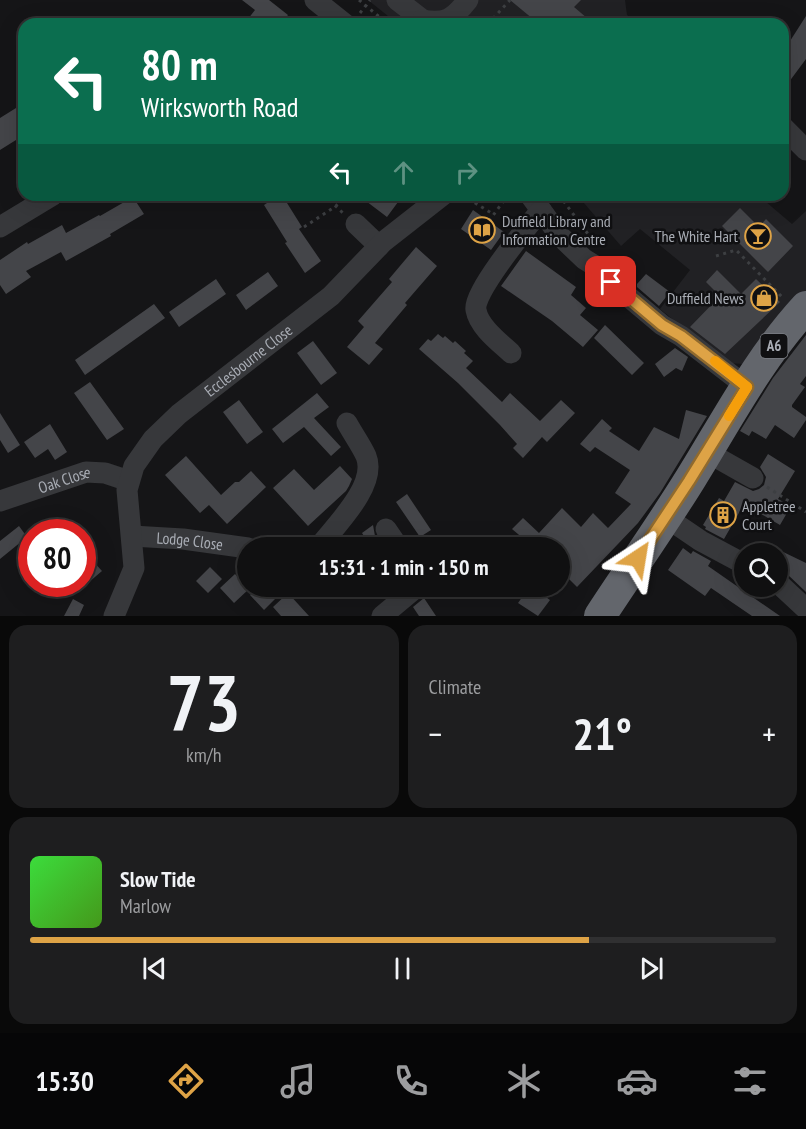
<!DOCTYPE html>
<meta charset="utf-8">
<style>
:root{--surface:#101011;--page:#1e1e1f;--text:#f1f3f6;--muted:#9c9d9f;--line:#303031;--accent:#dea346}
body{margin:0;font-family:"PT Sans Narrow",sans-serif;background:var(--page);color:var(--text);height:100vh;display:flex;flex-direction:column;font-size:22px;white-space:nowrap}
*{box-sizing:border-box;margin:0}
p{font-size:20px;color:var(--muted)}
.icon{flex:none;width:33px;height:33px;fill:none;stroke:currentColor;stroke-width:2;stroke-linecap:round;stroke-linejoin:round}
.map{position:relative;height:616px;overflow:hidden}
.details{display:flex;flex-direction:column;gap:9px;padding:9px;background:#090909;flex:1}
.details>*{flex:none}
.banner{position:absolute;left:18px;top:18px;width:771px;height:183px;border-radius:18px;box-shadow:0 6px 24px #0002,0 0 0 2px var(--line);background:#0b6e4f;color:#fff;overflow:hidden}
.controls{position:absolute;left:734px;top:543px;display:grid;gap:12px}
.controls a{display:grid;place-items:center;width:54px;height:54px;border-radius:50%;background:var(--surface);box-shadow:0 6px 24px #0002,0 0 0 2px var(--line);font-size:30px}
.speed{position:absolute;left:18px;top:519px;display:flex;gap:12px;font-size:30px;font-weight:700;text-align:center}
.speed>*{display:grid;place-content:center;width:78px;height:78px;border-radius:50%;background:var(--surface);box-shadow:0 6px 24px #0002,0 0 0 2px var(--line);line-height:1}
.speed .limit{border:9px solid #d22;background:#fff;color:#111}
.pin{position:absolute;display:grid;place-items:center;width:51px;height:51px;color:#fff;margin:-26px;border-radius:12px;box-shadow:0 3px 9px #0006}
.me{position:absolute;width:66px;margin:-33px;rotate:33deg;stroke-linejoin:round;filter:drop-shadow(0 0 4px #0008)}
.turn{display:flex;align-items:center;gap:21px;height:126px;padding:0 24px;font-size:27px}
.turn .icon{width:78px;height:78px;stroke-width:2.5}
.turn b{display:block;font-size:42px;line-height:51px}
.lanes{display:flex;align-items:center;height:57px;padding:0 24px;background:#0003;justify-content:center;gap:30px;direction:ltr}
.lanes .off{opacity:.35}
.big{font-size:45px;font-weight:700;line-height:1.1}
.details .tile{flex:1;display:flex;flex-direction:column;justify-content:center;gap:9px;min-width:0;padding:0 21px;border-radius:18px;background:var(--page)}
.details .dial{align-items:center;gap:0}
.dial b{font-size:78px;line-height:1}
.song{display:flex;align-items:center;gap:18px}
.cover{width:72px;height:72px;border-radius:9px;background:linear-gradient(135deg,hsl(120 70% 55%),hsl(100 70% 35%))}
.played{height:6px;border-radius:3px;background:linear-gradient(90deg,var(--accent) 75%,var(--line) 75%)}
.keys{display:flex;justify-content:space-around;direction:ltr}
.heat{display:flex;justify-content:space-between;align-items:center;font-size:33px;direction:ltr}
.details .tiles{flex:1;display:grid;gap:9px;grid-template-columns:1fr 1fr}
.tile:last-child{grid-column:span 2}
.trip{position:absolute;left:237px;top:537px;width:333px;height:60px;border-radius:30px;background:var(--surface);box-shadow:0 6px 24px #0002,0 0 0 2px var(--line);font-weight:700;line-height:60px;text-align:center}
.tab-bar{display:flex;height:96px;justify-content:space-around;align-items:center;background:#060607;color:var(--muted)}
.tab-bar .icon{width:42px;height:42px}
.tab-bar .selected{color:var(--accent)}
.tab-bar b{font-size:27px;color:var(--text)}
.map>svg:first-child{display:block}
.built{fill:#212124}
.building{fill:#444549}
.lines{fill:none;stroke-linecap:round;stroke-linejoin:round}
.path{stroke:#3d3f42;stroke-width:3;stroke-dasharray:3 4.5;stroke-linecap:butt}
.minor{stroke:#37383b;stroke-width:21}
.highway{stroke:#63666c;stroke-width:32}
.route-casing{stroke:#906a2e;stroke-width:15}
.route{stroke:#dea346;stroke-width:10}
.slow{stroke:#f59e0b;stroke-width:10}
.labels{text-anchor:middle;stroke-width:5;stroke-linejoin:round;paint-order:stroke}
.shield{fill:#101012;stroke:#7b7e84;stroke-width:1.5}
.shield-label{font-size:15px;font-weight:bold;fill:#a9adb5}
.poi-label{font-size:16px;fill:#a9adb5;stroke:#101012;text-anchor:start}
.street-label{font-size:16px;fill:#a9adb5;stroke:#101012}
</style>
<div class="map">
<svg width="806" height="616" viewBox="0 0 806 616">
<rect width="100%" height="100%" fill="#151517"/>
<!-- built -->
<path class="built" d="M368,0H625L627,15L638,24H398Z
M577,195H758L792,224L806,211V291L773,323L743,364L727,363L660,309L690,270L640,229L621,246Z"/>
<!-- building -->
<path class="building" d="M242,0H269L288,15L281,24H244L255,10Z
M510,0H581L574,7L594,24H539Z
M806,16V59L783,90V52Z
M24,103V135L0,150V118Z
M279,195H282L302,227L299,229L321,261L305,273L285,243L287,242L264,205Z
M358,195H389L398,202L387,217Z
M133,197L144,214L110,234L111,236L66,261L61,252L26,271L31,277L6,294L0,285V260L27,242L28,244L62,225L66,233L99,215L100,216Z
M740,208L759,227L766,219L793,246L768,272L722,226Z
M473,210L504,232L491,250L461,229Z
M416,247L437,266L405,303L407,305L375,343L383,349L369,365L347,347L364,327L358,321L392,282L389,279Z
M526,251L576,287L571,295L586,308L580,315L598,330L583,347L552,321L501,286Z
M717,270L741,294L756,279L780,302L725,354L690,327L720,296L706,282Z
M268,272L278,286L246,310L236,295Z
M646,274L670,292L659,306L637,287V284Z
M216,279L226,294L179,327L169,312Z
M154,304L165,318L85,375L75,360Z
M605,325L644,363L632,375L594,338Z
M438,334L443,338L445,336L453,343L455,341L466,351L464,353L473,361L466,368L502,402L510,393L540,421L561,400L575,413L547,442L542,437L523,458L513,448L517,444L500,425L458,383L419,349L428,339L431,341Z
M806,335V376L800,384L805,387L792,405V407L806,417V420L794,438L775,425L766,439L752,431L749,436L740,431L773,378Z
M313,341L337,373L321,385L297,353Z
M675,348L688,357L682,371L676,368L664,377L655,364Z
M90,382L124,429L107,440L74,393Z
M317,393L329,407L314,418L341,447L331,456L304,427L283,443L272,429Z
M239,400L263,432L247,444L223,412Z
M686,410L707,416L660,493L638,523L577,587L560,570V548H518L525,540L512,529L523,518L539,533L562,508L581,527L593,513L608,528L631,504L615,493L630,470L595,447L590,452L580,444L602,419L612,428L609,431L639,451L654,427L679,439Z
M0,413L20,445L8,453L0,440Z
M50,424L67,452L55,460L48,449L35,458L24,442Z
M768,454L795,471L778,499L791,506L780,525L744,504L724,539L705,529L706,527L703,525L719,498L724,501L735,482L753,491L759,489L764,485L766,477L760,467Z
M186,456L221,495L235,482H239L251,471L266,487L227,524L209,505L200,513L165,475Z
M340,466L352,479L349,486L346,491L308,526L273,488L294,469L314,490Z
M407,494L431,530L420,537L396,502Z
M373,525L375,536L383,548H371L362,533Z
M19,526L27,537L0,559V541Z
M683,548L691,554L693,551L711,561L708,566L780,616H752L711,588L705,596L668,570Z
M82,549L102,571L82,588Z
M777,549L806,563V592L786,573L777,570Z
M210,567L222,579L208,593L196,581Z
M235,574L249,589L234,603L220,588Z
M258,586H269L278,596L264,610L250,595Z
M530,586L550,600L538,616L518,603Z
M288,593L309,616H281L273,607Z
M424,598L436,616H419L413,607Z
M73,599L84,605L79,616H64Z"/>
<g class="lines">
<!-- path -->
<path class="path" d="M359,0L388,24
M360,13L370,0
M488,24L510,0
M324,195L343,213
M462,195L493,214
M559,195L591,238
M489,221L508,195
M304,227L336,206L345,195
M716,256L736,250L783,298
M767,487L806,512"/>
<!-- minor -->
<g class="minor">
<path d="M315,0L345,24"/>
<path d="M397,0L428,24"/>
<path d="M422,20C446,24 453,19 468,0"/>
<path d="M783,127L806,150"/>
<path d="M530,195L560,236L584,259L597,267L611,282L662,325L681,336L747,387"/>
<path d="M356,224L379,246"/>
<path d="M0,227L53,195"/>
<path d="M511,353C499,342 479,327 476,310C472,293 528,226 541,210"/>
<path d="M707,452L753,478"/>
<path id="s1" d="M0,501L86,472L105,473L129,481"/>
<path d="M664,519L676,524L701,541L744,564"/>
<path d="M386,529L399,548"/>
<path id="s2" d="M132,536L183,539L248,548"/>
<path d="M318,548C335,526 378,485 366,456C361,445 353,434 347,423"/>
<path d="M777,582L806,609"/>
<path id="s3" d="M114,616L134,568L127,490L134,466L153,439L179,414L331,296L383,242L443,195"/>
<path d="M382,616L418,586"/>
</g>
<!-- highway -->
<path class="highway" d="M600,616C630,570 662,525 691,478C727,420 759,358 806,307"/>
</g>
<g class="lines">
<!-- route casing -->
<g class="route-casing">
<path id="route" d="M611,282L662,325L681,336L747,387L689,481L638,558"/>
</g>
<!-- route -->
<use href="#route" class="route"/>
<!-- slow -->
<path class="slow" d="M715,361L747,387L729,416"/>
</g>
<!-- icons -->
<defs>
<g id="library-ring" transform="scale(1.35)"><circle r="9.5" fill="#101012" stroke="#dea346" stroke-width="1.5"/><path d="M-6-4Q-3-5.5-.7-3.5V5Q-3 3-6 4ZM6-4Q3-5.5 .7-3.5V5Q3 3 6 4Z" fill="#dea346"/></g>
<g id="bar-ring" transform="scale(1.35)"><circle r="9.5" fill="#101012" stroke="#dea346" stroke-width="1.5"/><path d="M-6-5H6L.8 .8V4.5H3.5V6h-7V4.5H-.8V.8Z" fill="#dea346"/></g>
<g id="shop-ring" transform="scale(1.35)"><circle r="9.5" fill="#101012" stroke="#dea346" stroke-width="1.5"/><path d="M-5-2.5h2.3a2.7 3.5 0 0 1 5.4 0H5L5.5 6h-11ZM-1.5-2.5h3a1.5 2.3 0 0 0-3 0Z" fill="#dea346"/></g>
<g id="building-ring" transform="scale(1.35)"><circle r="9.5" fill="#101012" stroke="#dea346" stroke-width="1.5"/><path d="M-4-6H4V6H1V3H-1V6H-4ZM-2.5-4.3h1.7v1.8h-1.7ZM.8-4.3h1.7v1.8H.8ZM-2.5-1h1.7V.8h-1.7ZM.8-1h1.7V.8H.8Z" fill="#dea346"/></g>
</defs>
<g fill-rule="evenodd">
<use href="#library-ring" x="482" y="230"/>
<use href="#bar-ring" x="758" y="236"/>
<use href="#shop-ring" x="764" y="298"/>
<use href="#building-ring" x="723" y="515"/>
</g>
<g class="labels">
<!-- shield labels -->
<rect class="shield" x="760.5" y="334" width="27" height="24" rx="4.5"/>
<g class="shield-label">
<text x="774" y="351">A6</text>
</g>
<!-- poi labels -->
<g class="poi-label">
<text x="502" y="227">Duffield Library and<tspan x="502" dy="18">Information Centre</tspan></text>
<text x="738" y="242" text-anchor="end">The White Hart</text>
<text x="744" y="304" text-anchor="end">Duffield News</text>
<text x="742" y="512">Appletree<tspan x="742" dy="18">Court</tspan></text>
</g>
<!-- street labels -->
<g class="street-label">
<text dy="6" stroke="none"><textPath href="#s3" startOffset="312">Ecclesbourne Close</textPath></text>
<text dy="6" stroke="none"><textPath href="#s1" startOffset="68">Oak Close</textPath></text>
<text dy="6" stroke="none"><textPath href="#s2" startOffset="58">Lodge Close</textPath></text>
</g>
</g>
</svg>
<div class="controls">
<a><svg class="icon" aria-label="search" viewBox="0 0 24 24"><circle cx="10" cy="10" r="6"/><path d="M15 15l6 6"/></svg></a>
</div>
<div class="speed"><div class="limit">80</div></div>
<div class="pin" style="left:611px;top:282px;background:#d93025"><svg class="icon" aria-label="arrive" viewBox="0 0 24 24"><path d="M6 21V4h12l-3 4 3 4H6"/></svg></div>
<svg class="me" style="left:638px;top:558px" viewBox="-20 -20 40 40"><path d="M0-17L14 15 0 8-14 15z" fill="#dea346" stroke="#fff" stroke-width="4"/></svg>
<div class="trip">15:31 · 1 min · 150 m</div>
<div class="banner">
<div class="turn"><svg class="icon" aria-label="left" viewBox="0 0 24 24"><path d="M17 20v-9H6M10 6l-5 5 5 5"/></svg><div><b>80 m</b>Wirksworth Road</div></div>
<div class="lanes"><svg class="icon" aria-label="left" viewBox="0 0 24 24"><path d="M17 20v-9H6M10 6l-5 5 5 5"/></svg><svg class="icon off" aria-label="ahead" viewBox="0 0 24 24"><path d="M12 20V5M6 11l6-6 6 6"/></svg><svg class="icon off" aria-label="right" viewBox="0 0 24 24"><path d="M7 20v-9h11M14 6l5 5-5 5"/></svg></div>
</div>
</div>
<section class="details">
<div class="tiles">
<div class="tile dial"><b>73</b><p>km/h</p></div>
<div class="tile"><p>Climate</p>
<div class="heat"><a>−</a><b class="big">21°</b><a>+</a></div>
</div>
<div class="tile">
<div class="song"><i class="cover"></i><div><b>Slow Tide</b><p>Marlow</p></div></div>
<div class="played"></div>
<div class="keys"><svg class="icon" aria-label="previous" viewBox="0 0 24 24"><path d="M18 5L8 12l10 7zM5 5v14"/></svg><svg class="icon" aria-label="pause" viewBox="0 0 24 24"><path d="M8 5v14M16 5v14"/></svg><svg class="icon" aria-label="next" viewBox="0 0 24 24"><path d="M6 5l10 7-10 7zM19 5v14"/></svg></div>
</div>
</div>
</section>
<nav class="tab-bar">
<b>15:30</b>
<svg class="icon selected" aria-label="directions" viewBox="0 0 24 24"><path d="M12 3l9 9-9 9-9-9zM9 14v-3h6M13 9l2 2-2 2"/></svg>
<svg class="icon" aria-label="music" viewBox="0 0 24 24"><path d="M9 18V5l10-2v13"/><circle cx="6" cy="18" r="3"/><circle cx="16" cy="16" r="3"/></svg>
<svg class="icon" aria-label="phone" viewBox="0 0 24 24"><path d="M5 4h4l2 5-3 2q2 4 5 5l2-3 5 2v4C11 20 4 13 5 4z"/></svg>
<svg class="icon" aria-label="climate" viewBox="0 0 24 24"><path d="M12 3v18M4 7l16 10M4 17L20 7"/></svg>
<svg class="icon" aria-label="car" viewBox="0 0 24 24"><path d="M5 17H2v-5l4-1 3-4h7l3 4 3 1v5h-3M9 17h6M6 11h13"/><circle cx="7" cy="17" r="2"/><circle cx="17" cy="17" r="2"/></svg>
<svg class="icon" aria-label="filters" viewBox="0 0 24 24"><path d="M4 7h16M4 17h16"/><circle cx="9" cy="7" r="2"/><circle cx="15" cy="17" r="2"/></svg>
</nav>
